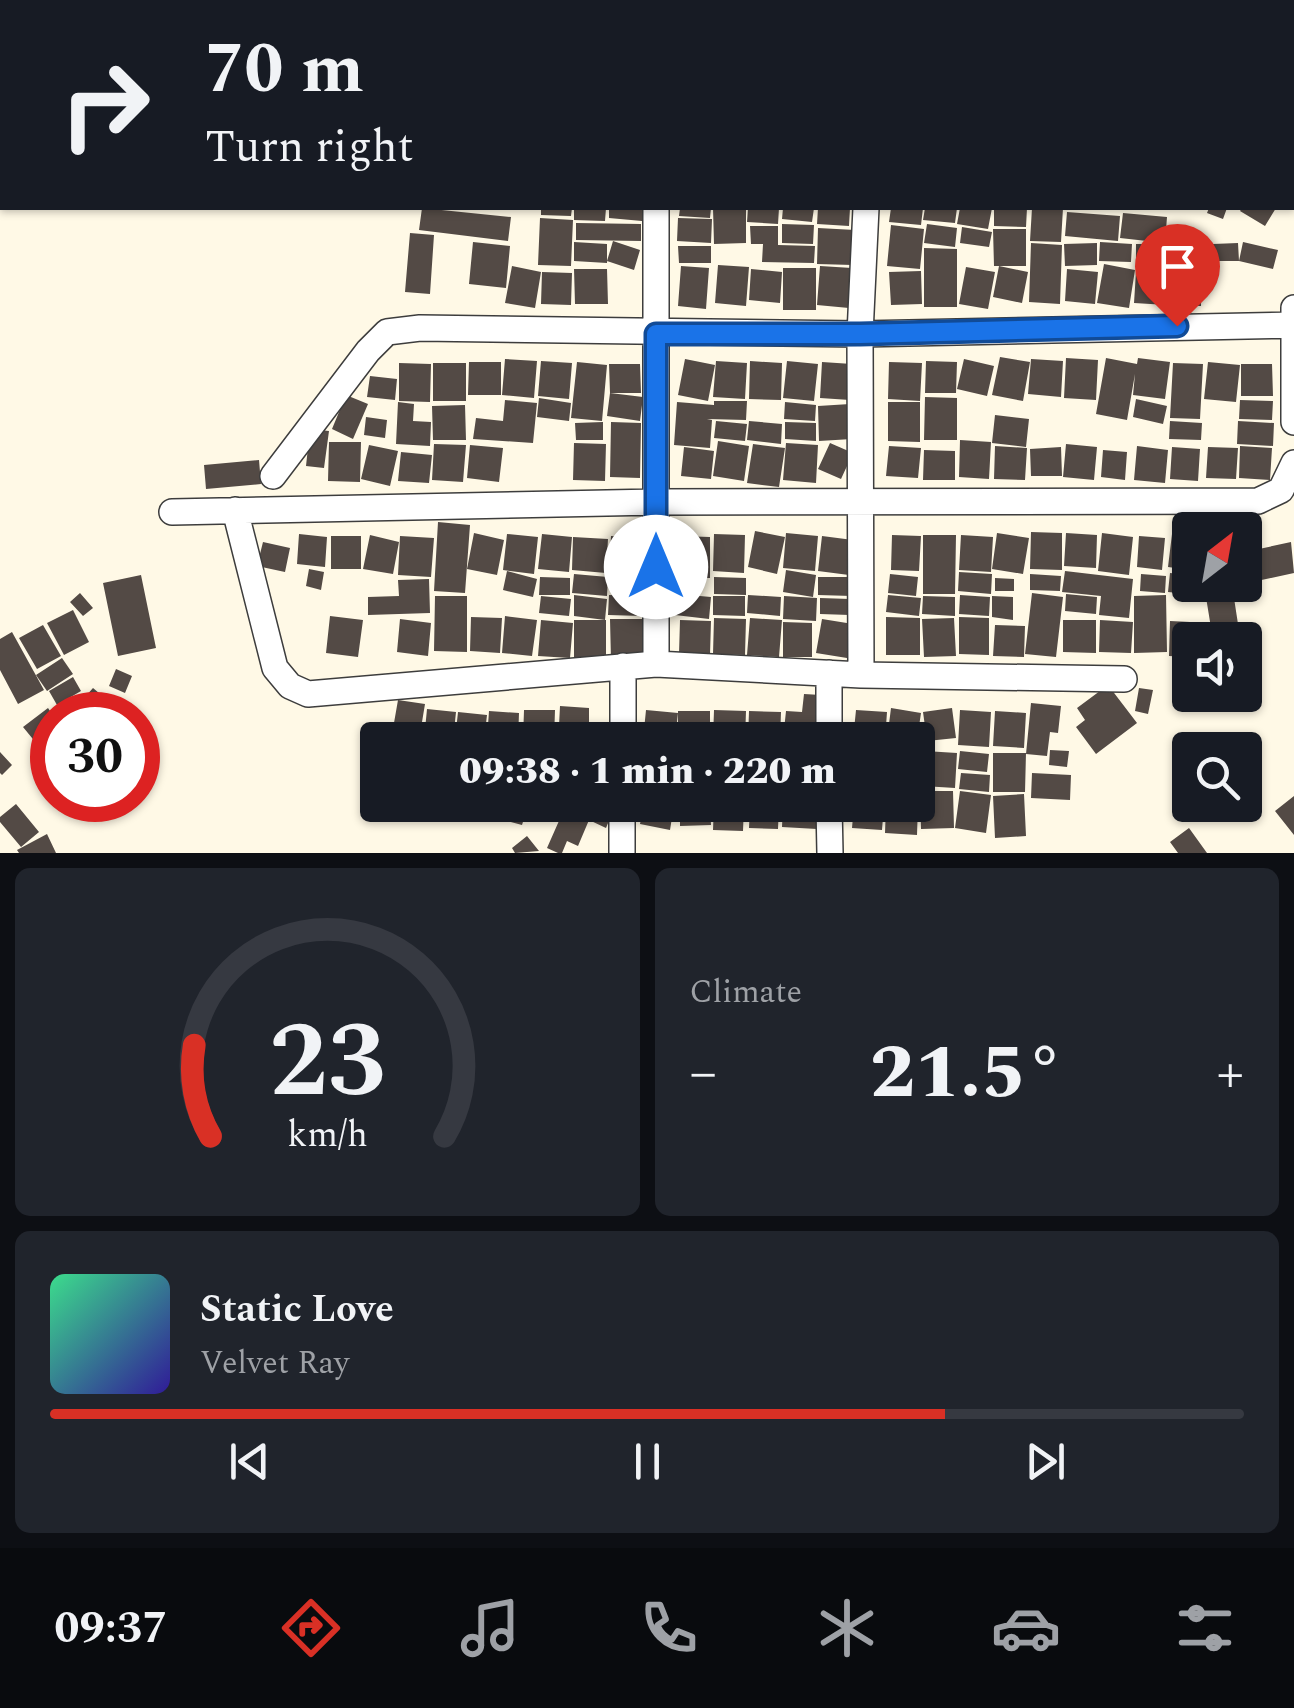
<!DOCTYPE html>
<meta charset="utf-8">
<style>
:root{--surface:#171b24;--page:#20242c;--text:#f1f3f6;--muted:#9ea1a6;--line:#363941;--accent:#d93025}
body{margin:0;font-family:Spectral,serif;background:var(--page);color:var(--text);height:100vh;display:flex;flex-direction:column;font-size:38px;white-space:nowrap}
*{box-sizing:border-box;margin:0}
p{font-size:32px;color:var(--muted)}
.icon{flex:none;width:55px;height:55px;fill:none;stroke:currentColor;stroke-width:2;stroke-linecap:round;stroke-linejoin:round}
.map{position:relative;height:853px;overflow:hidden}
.side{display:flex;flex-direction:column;gap:15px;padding:15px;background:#0d0f14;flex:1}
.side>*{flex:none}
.guide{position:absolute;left:0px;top:0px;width:1295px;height:210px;box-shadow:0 2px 8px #0004;background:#171b24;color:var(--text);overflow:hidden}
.needle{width:65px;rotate:31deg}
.controls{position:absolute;left:1172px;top:512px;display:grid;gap:20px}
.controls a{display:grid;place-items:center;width:90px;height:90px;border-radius:10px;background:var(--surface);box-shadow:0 2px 8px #0004;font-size:50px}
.speed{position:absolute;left:30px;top:692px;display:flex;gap:20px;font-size:50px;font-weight:700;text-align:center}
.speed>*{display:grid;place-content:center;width:130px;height:130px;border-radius:50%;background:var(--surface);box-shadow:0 2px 8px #0004;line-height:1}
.speed .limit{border:15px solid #d22;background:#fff;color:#111}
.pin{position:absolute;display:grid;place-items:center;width:85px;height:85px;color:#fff;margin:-102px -42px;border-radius:50% 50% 50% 0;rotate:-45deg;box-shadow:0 0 10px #0007}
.pin .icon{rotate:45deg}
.me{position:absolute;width:110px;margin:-55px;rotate:0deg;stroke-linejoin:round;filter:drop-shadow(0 0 8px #0008)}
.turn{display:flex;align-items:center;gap:35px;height:210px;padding:0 40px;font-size:45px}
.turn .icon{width:130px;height:130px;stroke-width:2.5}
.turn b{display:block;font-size:70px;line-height:85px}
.big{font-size:75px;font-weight:800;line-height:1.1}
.side .card{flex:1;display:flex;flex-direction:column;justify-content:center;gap:15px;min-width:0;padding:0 35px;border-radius:15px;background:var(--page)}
.side .dial{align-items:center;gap:0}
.dial svg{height:260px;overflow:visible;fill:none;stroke:var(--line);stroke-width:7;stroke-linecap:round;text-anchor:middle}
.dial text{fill:var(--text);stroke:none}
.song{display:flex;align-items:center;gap:30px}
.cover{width:120px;height:120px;border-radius:15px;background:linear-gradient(135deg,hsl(150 70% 55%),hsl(250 70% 35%))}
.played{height:10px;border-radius:5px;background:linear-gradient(90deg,var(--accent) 75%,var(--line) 75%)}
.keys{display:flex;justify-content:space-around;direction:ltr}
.heat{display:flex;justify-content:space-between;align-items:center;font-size:55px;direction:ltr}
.side .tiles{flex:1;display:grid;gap:15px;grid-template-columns:1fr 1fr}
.card:last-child{grid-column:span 2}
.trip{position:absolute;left:360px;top:722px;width:575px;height:100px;border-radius:10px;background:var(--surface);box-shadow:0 2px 8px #0004;font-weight:800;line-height:100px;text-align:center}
.dock{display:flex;height:160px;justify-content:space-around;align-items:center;background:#090b0e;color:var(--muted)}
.dock .icon{width:70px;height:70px}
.dock .active{color:var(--accent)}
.dock b{font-size:45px;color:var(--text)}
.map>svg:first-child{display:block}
.building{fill:#534a45}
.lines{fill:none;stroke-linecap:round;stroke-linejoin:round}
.street-casing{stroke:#3d3d3d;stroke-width:28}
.street{stroke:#fff;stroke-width:25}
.route-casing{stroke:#114b97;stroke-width:25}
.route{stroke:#1a73e8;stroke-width:18}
</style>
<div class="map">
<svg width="1294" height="853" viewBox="0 0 1294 853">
<rect width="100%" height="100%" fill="#fff9e6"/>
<!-- building -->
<path class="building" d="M422,208L511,217L508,241L419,230Z
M541,208H572L571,216L541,215Z
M574,208H606L605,221L574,220Z
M609,208H643L642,221L609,218Z
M680,208H711L710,218L679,216Z
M713,208H746V243L714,244Z
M748,208H779L778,224L747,222Z
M783,208H814L812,222L782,219Z
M818,208H850L849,226L817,224Z
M891,208H923L921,225L889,222Z
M925,208H957L955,223L923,220Z
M960,208H992L988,229L957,224Z
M994,208H1027L1026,227L994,226Z
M1032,208H1063L1061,242L1030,241Z
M1209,208H1227L1223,219L1207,213Z
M1242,208H1276L1265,226L1240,211Z
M1067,212L1120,216L1118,241L1065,236Z
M1123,213L1167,217L1165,243L1120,238Z
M540,218L573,220L571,266L538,265Z
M678,218L712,219L711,243L677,241Z
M576,223L641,224V241L576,240Z
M782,224L814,225L813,244L782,243Z
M927,224L957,228L955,247L924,243Z
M891,225L924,229L920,269L887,266Z
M750,226H778V245L815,246L814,263L762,262L763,244H751Z
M962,227L992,232L989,247L960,243Z
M818,228L855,230L853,265L817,264Z
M993,229H1026V266H994Z
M410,233L434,235L430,294L405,292Z
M613,241L640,250L634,270L607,261Z
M473,242L510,246L506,288L469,284Z
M574,242L607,244V263L574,261Z
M1100,242L1132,244L1131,262L1099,261Z
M1243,242L1278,250L1273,269L1239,261Z
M1031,243L1062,245L1060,304L1029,302Z
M1097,243V265L1065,266L1064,244Z
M1238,243L1239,261H1213V244Z
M1136,244H1166V271H1136Z
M678,246H711V263H679Z
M1170,246L1202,247L1201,306H1169Z
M924,248L957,249V307H924Z
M1104,264L1135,270L1129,308L1097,303Z
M718,265L749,267L746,306L715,303Z
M512,266L541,272L535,308L505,303Z
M681,266L709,268L706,309L678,306Z
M820,266L852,268L849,308L817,305Z
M999,266L1028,272L1022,303L993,297Z
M966,267L995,272L988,309L959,304Z
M783,268H816V310H783Z
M574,269H607L608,304H575Z
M751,269L782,272L780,303L749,300Z
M1067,269L1098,272L1095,304L1065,301Z
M921,271L922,304L891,305L889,272Z
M542,272L572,273L571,305L541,304Z
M1136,272L1168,274L1167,305L1134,303Z
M1000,357L1030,362L1023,401L992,395Z
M1066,358L1098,360L1096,400L1064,398Z
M1106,358L1137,364L1138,358L1170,362L1165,399L1133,395L1135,374L1127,420L1096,414Z
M505,359L537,361L534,398L502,395Z
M685,359L715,365L708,401L678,395Z
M964,359L994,366L987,396L957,389Z
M1031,359L1063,361L1061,397L1028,394Z
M541,361L572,363L569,399L538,396Z
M716,361L747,363L745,399L713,397Z
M750,361L782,363L781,400L749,399Z
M787,361L818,364L814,401L783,398Z
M926,361L957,362L956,393H925Z
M469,362H501V395H468Z
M577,362L607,365L602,421L571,418Z
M822,362L852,364L850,400L820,398Z
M889,362L922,363L920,401L888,399Z
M1208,362L1240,365L1236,402L1204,399Z
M399,363L431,364L430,402L399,401Z
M433,363H466V401H433Z
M1173,363L1203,364L1200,419L1170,418Z
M609,364H640L641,393H610Z
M1241,364H1272L1273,396H1241Z
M370,376L397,379L395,400L367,397Z
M610,393L643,397L640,421L607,416Z
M346,395L368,404L353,439L332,429Z
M925,397L957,398V440H924Z
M539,398L571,403L569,421L537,417Z
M1136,399L1167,406L1163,424L1133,417Z
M505,400L537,403L533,443L473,439L476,418L503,421Z
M1240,400L1273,401L1272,420L1239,419Z
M714,401H747L746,420L707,419L712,420L710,448L674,445L677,402L714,405Z
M398,402L414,404L413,421L431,422L430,446L396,444Z
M785,402L816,405L815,421L784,419Z
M888,402H920V442L888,441Z
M850,404L852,439L819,441L818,406Z
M465,405L466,440H433L432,406Z
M995,415L1029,419L1026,447L992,443Z
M366,417L387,420L385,438L364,435Z
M716,421L747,424L745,441L714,438Z
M749,421L782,424L781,444L747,440Z
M1170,421L1202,423L1201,440L1169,439Z
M1238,421L1274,423L1273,446L1237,444Z
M603,422V440H576L575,423Z
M611,422L641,423L640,478L610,477Z
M785,422L816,423V441L785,439Z
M310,429L329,431L324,468L306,466Z
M960,440L991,442L989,479L959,477Z
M718,441L749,446L744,481L713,476Z
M329,442H361L360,482L328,481Z
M574,443L606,444L605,481L573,480Z
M786,443L818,445L816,483L783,480Z
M830,443L853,453L841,479L818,469Z
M434,444L466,445L463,482L432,480Z
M753,444L785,448L779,487L747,483Z
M1066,444L1097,447L1094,480L1063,477Z
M369,445L398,451L390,486L361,479Z
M470,445L503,448L499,482L467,478Z
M889,446L921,448L918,478L886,476Z
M995,446L1027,448L1025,480L994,479Z
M1137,446L1168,450L1165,483L1134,480Z
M1240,446L1272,448L1270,480L1239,478Z
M684,447L714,451L711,479L681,476Z
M1061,447L1062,476H1031L1030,449Z
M1172,447L1200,449L1198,481L1170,479Z
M1208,447L1238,448L1236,479L1206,478Z
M924,450L955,451V480H923Z
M1103,450L1127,452L1125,480L1101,477Z
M401,452L432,455L429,483L398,481Z
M259,460L261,484L206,489L204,465Z
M438,522L470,525L465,593L434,591Z
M755,531L785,537L777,574L748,567Z
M1031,532L1062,533V570L1030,569Z
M474,533L504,540L497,575L467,569Z
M786,533L818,536L815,571L783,568Z
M997,533L1029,538L1023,574L992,569Z
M1066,533L1097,535L1096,568L1064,566Z
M1102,533L1133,537L1129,575L1098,571Z
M299,534L327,537L325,567L297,564Z
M507,534L538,537L534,574L503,570Z
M542,534L572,537L569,572L538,569Z
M714,534L745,535L744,573L713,571Z
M1172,534L1190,536V570L1168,567Z
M370,535L399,542L393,574L363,569Z
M892,535L921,536L919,571L891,570Z
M923,535H956L955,594H923Z
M961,535L993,537L991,572L959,570Z
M331,536H361V569H331Z
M400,536L434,538L431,577L398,575Z
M611,536L642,538L640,576L609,574Z
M678,536L710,537V578H678Z
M822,536L853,540L849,575L818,571Z
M1139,536L1165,538L1162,570L1137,567Z
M573,537L608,539L606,573L572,570Z
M263,542L290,548L285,572L257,566Z
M1291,542L1294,573L1252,582L1245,552Z
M309,569L324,572L321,590L306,586Z
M786,570L816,575L813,597L783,592Z
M507,571L537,579L533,597L503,590Z
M1065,571L1133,579L1129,618L1099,615L1101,596L1062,592Z
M959,572L992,574L991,594L958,591Z
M1170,573L1190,575V585H1200V595L1168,592Z
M574,574L608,577L607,596L572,593Z
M890,574L918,577L916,596L888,593Z
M1030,574L1061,576L1060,591L1030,590Z
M1141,574L1166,576L1165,593L1140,591Z
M141,575L156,648L118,656L103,583Z
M540,577L570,578V595H539Z
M714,577L746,578V595L714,594Z
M818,577H852V596L818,595Z
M995,578L1014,579V591H995Z
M429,579L430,613L368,615V597L399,596L398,580Z
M1204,585H1232L1240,637L1213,640Z
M80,593L93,608L83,616L70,602Z
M1032,593L1063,597L1056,657L1025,654Z
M677,594L711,597L709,619L675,615Z
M1066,594L1097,597L1096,614L1065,611Z
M574,595L607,599L605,620L574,616Z
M609,595L643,596V616L608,615Z
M748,595L781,597L780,616L747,613Z
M888,595L921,598L919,616L886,612Z
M960,595L990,597L989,616L959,614Z
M1166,595L1167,652L1134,653V596Z
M435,596H467V652L434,651Z
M541,596L571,599L569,616L539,613Z
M713,596H745V616L713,615Z
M784,596L817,598L816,621L783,619Z
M923,596L955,597V616L922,614Z
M992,596L1013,597V620L992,617Z
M820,598L850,599V615L820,614Z
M73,610L89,642L64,655L47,623Z
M330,616L363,620L358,657L326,653Z
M505,616L537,620L532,656L502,653Z
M471,617L502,618L500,653L470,651Z
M886,617L920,618V655H886Z
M959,617L989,618V655L959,654Z
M714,618L746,619L745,655L713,654Z
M750,618L782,620L779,657L747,655Z
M954,618L956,656L924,657L922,619Z
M400,619L431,623L428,656L397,652Z
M610,619H642V660H611Z
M822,619L853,624L847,658L816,653Z
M541,620L573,623L570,658L538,656Z
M574,620H606V659L574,658Z
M680,620L711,621L710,655L679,654Z
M1063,620H1096V653L1063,652Z
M1100,620L1133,622L1131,653L1099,652Z
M1170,621L1190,622L1189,657L1169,656Z
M783,622L812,623V657H783Z
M43,625L61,656L37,669L19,638Z
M995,625L1025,626L1024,657L993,656Z
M12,632L44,690L18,704L0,670V639Z
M62,658L73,674L47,691L36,675Z
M116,669L132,676L125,693L109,686Z
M73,677L81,691L57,705L49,691Z
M1108,685L1137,723L1096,754L1076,727L1085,720L1077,708Z
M93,688L112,704L102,715H85L76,707Z
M1139,688L1153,690L1148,714L1135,711Z
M804,694L821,695L818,740H783L786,711L802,712Z
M398,700L425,704L419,740H391Z
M1031,703L1061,706L1058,733L1050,732L1047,756L1026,754Z
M560,706L589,708V727L559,726Z
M48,708L52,714V750L46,755L23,727Z
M891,708L921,713L917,740H887Z
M952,708L956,738L927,741L923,712Z
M427,709L456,712L453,740H424Z
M524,710H555L554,740H523Z
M646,710L678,713L675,740H643Z
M714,710L746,711L745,740H713Z
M856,710L887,712L885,740H853Z
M960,710L991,712L989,747L958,745Z
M489,711L519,713L518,740H487Z
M678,711H710V740H678Z
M749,711L781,712L780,740H748Z
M995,711L1026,713L1024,748L993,746Z
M458,712L487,715L484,740H455Z
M570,729L600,732L599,740H569Z
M1050,750L1069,751L1067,767L1049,765Z
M925,751L957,753L955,788L923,786Z
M960,751L989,754L987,772L958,769Z
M0,752L12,765L2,775L0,773Z
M993,753H1026L1025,792H993Z
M961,773L990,775L989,792L959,789Z
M1032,773L1071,775L1070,800L1031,798Z
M920,791H953L954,828L921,829Z
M960,791L991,795L986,833L955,828Z
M1024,794L1026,836L995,838L993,796Z
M1294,796V835L1275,811Z
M16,804L39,832L21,847L0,822V817Z
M539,805H555L561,813L551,820Z
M566,805H608L614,808L606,828L589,820L578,846L567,841L562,853H558L547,848Z
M644,805H674L670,830L640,824Z
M680,805H710L711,825L680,826Z
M714,805H744L743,831L713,830Z
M750,805H779L778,829L749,828Z
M783,805H819L817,829L782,827Z
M854,805H884L882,830L852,828Z
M886,805H918L917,835L885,833Z
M511,807L526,812L522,825L507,821Z
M1189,828L1207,853H1178L1170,842Z
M47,834L56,853H19L17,850Z
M527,836L539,851L515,853L512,848Z"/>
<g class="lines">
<!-- street casing -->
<g class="street-casing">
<path id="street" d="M868,0V2
M703,2L705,0
M656,208V664
M1294,308V422
M273,476L368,351L387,332L420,328L860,334L1293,325
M235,510L275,668L290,686L308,694L656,664L861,675L1124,679
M172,512L656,502L1258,501L1281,490L1294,463
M829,673V740
M861,675L860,334L866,208
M623,740V666
M829,805L830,853
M622,853V805"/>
</g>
<!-- street -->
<use href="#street" class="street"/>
</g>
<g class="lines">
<!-- route casing -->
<g class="route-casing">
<path id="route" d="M656,567V334H860L1177,326"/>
</g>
<!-- route -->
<use href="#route" class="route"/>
</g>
</svg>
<div class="controls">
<a><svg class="needle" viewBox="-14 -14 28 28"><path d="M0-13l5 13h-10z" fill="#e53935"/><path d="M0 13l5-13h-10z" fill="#9ea1a6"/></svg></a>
<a><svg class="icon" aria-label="sound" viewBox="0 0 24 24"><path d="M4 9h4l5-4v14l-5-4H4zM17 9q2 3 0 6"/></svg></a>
<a><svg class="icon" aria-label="search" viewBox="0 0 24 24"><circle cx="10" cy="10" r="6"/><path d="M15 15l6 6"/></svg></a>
</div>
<div class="speed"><div class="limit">30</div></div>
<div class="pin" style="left:1177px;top:326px;background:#d93025"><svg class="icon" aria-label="arrive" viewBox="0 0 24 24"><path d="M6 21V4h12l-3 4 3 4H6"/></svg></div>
<svg class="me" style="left:656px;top:567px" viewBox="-20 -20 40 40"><circle r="19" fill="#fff"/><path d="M0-13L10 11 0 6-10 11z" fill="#1a73e8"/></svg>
<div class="trip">09:38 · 1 min · 220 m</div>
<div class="guide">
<div class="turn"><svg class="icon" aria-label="right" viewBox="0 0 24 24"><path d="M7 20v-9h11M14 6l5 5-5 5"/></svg><div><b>70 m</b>Turn right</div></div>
</div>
</div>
<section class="side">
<div class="tiles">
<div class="card dial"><svg viewBox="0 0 100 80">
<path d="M14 69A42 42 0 1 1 86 69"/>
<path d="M14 69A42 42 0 0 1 9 41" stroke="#d93025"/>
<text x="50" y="56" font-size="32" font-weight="700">23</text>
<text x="50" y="72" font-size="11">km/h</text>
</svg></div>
<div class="card"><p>Climate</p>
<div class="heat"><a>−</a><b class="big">21.5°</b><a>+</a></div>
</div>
<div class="card">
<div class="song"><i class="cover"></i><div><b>Static Love</b><p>Velvet Ray</p></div></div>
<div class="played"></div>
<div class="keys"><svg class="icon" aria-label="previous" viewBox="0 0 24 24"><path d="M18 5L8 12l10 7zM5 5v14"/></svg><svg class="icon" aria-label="pause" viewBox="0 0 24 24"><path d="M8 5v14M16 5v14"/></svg><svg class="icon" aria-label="next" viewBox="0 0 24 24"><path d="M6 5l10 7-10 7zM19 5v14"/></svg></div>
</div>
</div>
</section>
<nav class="dock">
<b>09:37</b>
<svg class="icon active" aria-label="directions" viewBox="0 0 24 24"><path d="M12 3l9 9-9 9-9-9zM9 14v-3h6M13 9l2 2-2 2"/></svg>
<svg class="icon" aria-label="music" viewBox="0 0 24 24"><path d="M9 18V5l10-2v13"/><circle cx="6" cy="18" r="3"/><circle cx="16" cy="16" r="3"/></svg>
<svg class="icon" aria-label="phone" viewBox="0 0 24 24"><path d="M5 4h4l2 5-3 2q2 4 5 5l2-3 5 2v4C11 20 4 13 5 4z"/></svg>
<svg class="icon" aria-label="climate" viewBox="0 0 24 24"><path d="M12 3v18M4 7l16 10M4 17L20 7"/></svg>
<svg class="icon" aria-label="car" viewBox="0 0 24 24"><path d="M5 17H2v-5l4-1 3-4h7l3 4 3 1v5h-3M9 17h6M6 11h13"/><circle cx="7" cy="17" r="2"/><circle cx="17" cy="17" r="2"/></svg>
<svg class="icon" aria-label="filters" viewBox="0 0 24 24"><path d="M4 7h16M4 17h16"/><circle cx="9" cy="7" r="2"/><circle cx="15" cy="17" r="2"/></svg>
</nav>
